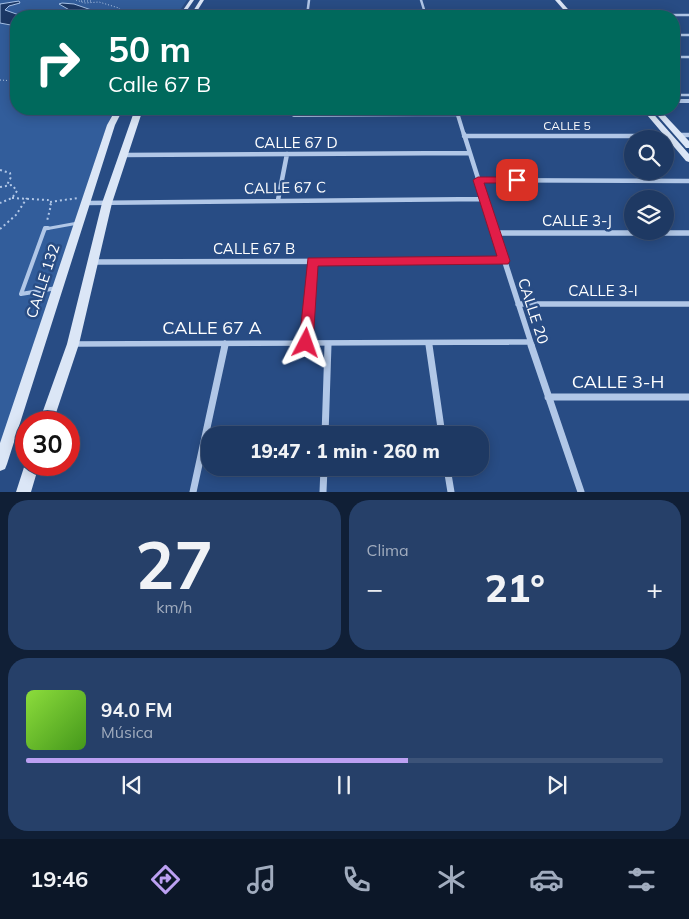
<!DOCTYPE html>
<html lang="es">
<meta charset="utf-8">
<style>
:root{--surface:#1e3963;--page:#264069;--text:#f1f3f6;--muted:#a1acbe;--line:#3c5378;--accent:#bca0f2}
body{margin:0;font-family:Mulish,sans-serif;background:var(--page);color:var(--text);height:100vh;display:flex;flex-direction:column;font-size:19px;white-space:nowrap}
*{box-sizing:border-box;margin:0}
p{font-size:16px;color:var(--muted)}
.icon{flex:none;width:28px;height:28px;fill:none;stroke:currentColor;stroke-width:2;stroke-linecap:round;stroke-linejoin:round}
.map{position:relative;height:492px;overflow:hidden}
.panel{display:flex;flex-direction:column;gap:8px;padding:8px;background:#101f36;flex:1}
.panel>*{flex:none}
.top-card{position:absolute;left:10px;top:10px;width:670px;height:105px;border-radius:20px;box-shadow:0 2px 12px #0003,0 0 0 1px var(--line);background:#00695c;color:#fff;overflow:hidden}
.fabs{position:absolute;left:624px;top:130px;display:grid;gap:10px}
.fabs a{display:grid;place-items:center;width:50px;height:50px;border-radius:50%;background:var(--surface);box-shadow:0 2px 12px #0003,0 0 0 1px var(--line);font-size:25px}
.speed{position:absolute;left:15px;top:411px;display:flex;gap:10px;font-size:25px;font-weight:700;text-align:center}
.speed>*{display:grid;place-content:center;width:65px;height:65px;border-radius:50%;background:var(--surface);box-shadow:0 2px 12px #0003,0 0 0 1px var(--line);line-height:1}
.speed .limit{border:8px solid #d22;background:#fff;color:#111}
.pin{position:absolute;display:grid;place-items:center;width:42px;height:42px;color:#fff;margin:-21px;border-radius:10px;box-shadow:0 2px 8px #0006}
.me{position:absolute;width:55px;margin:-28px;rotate:4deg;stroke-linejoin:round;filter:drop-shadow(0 0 4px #0008)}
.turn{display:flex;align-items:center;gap:18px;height:105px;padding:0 15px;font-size:22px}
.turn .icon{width:65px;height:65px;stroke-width:2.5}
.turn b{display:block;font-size:35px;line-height:42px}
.big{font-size:38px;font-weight:800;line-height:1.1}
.panel .tile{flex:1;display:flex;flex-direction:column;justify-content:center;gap:8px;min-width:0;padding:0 18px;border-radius:20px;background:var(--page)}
.panel .dial{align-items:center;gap:0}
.dial b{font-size:65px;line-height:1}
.song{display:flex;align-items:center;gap:15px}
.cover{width:60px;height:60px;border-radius:8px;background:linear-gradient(135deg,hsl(90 70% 55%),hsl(100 70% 35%))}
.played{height:5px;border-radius:2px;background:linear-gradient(90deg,var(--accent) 60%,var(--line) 60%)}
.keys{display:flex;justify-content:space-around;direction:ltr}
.heat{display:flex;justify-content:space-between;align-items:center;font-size:28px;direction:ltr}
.panel .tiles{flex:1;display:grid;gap:8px;grid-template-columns:1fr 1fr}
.tile:last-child{grid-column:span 2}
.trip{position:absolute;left:201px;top:426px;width:288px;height:50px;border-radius:20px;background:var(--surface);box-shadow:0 2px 12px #0003,0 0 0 1px var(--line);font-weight:800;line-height:50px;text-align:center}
.tabs{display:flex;height:80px;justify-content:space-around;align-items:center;background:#0c1728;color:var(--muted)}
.tabs .icon{width:35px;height:35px}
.tabs .current{color:var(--accent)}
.tabs b{font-size:22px;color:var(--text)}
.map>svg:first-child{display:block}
.green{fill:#325d9b}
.water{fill:#1c3865;stroke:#a6c2e7}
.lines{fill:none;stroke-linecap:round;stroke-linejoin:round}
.path-far1{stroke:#b1c7e7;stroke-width:1;stroke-dasharray:1 2;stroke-linecap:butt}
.path{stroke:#b1c7e7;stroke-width:2;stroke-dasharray:2 3;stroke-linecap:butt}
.lane-far2{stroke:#b1c7e7;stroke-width:2.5}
.lane-far1{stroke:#b1c7e7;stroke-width:3}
.lane{stroke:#b1c7e7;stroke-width:4}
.street-far4{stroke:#b1c7e7;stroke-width:2.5}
.street-far3{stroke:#b1c7e7;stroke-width:4}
.street-far2{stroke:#b1c7e7;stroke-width:4.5}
.street-far1{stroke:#b1c7e7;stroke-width:5.5}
.street{stroke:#b1c7e7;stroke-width:7}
.secondary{fill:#dbe6f6;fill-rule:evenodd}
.route{fill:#e11d48;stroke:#92132f}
.labels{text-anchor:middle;stroke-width:5;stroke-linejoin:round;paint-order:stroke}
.far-street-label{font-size:12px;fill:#fff;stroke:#284c84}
.street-label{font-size:15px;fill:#fff;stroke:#284c84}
.near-street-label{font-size:18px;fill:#fff;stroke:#284c84}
</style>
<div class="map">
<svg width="689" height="492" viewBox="0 0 689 492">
<rect width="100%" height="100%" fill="#284c84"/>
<!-- green -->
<path class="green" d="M0,0H187L176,16H16V109H114L103,137L0,447Z"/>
<!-- water -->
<path class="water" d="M19,1L20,3L9,6L5,10L22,16H57H16V26L0,23V4Z
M62,3L74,4L103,14L101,16H70L73,12L59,4Z"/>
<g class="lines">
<!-- path-far1 -->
<path class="path-far1" d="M76,0L85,3L99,2L119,8L124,16
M81,1H93
M0,80L16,81"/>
<!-- path -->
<path class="path" d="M0,170L10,173L11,177L7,185
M0,187L12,185L17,191L12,198L0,203
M12,198L48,200L51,205L47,221
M50,202L78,198
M0,229L16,215L27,198"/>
<!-- lane-far2 -->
<path class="lane-far2" d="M674,95H689"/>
<!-- lane-far1 -->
<path class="lane-far1" d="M45,229L78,223"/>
<!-- lane -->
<path class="lane" d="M48,228H45L21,294L57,288"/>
<!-- street-far4 -->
<path class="street-far4" d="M421,0L426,16
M192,16L689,15
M307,16L309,0
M674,35H689
M674,57H689"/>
<!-- street-far3 -->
<path class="street-far3" d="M674,101H689
M295,109L294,115L457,114
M456,109L464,135
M679,135H689"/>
<!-- street-far2 -->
<path class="street-far2" d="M464,134L494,229
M679,135H689
M464,136H669
M123,155L470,153
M478,180L689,181
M278,200L287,154
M86,203L485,199"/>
<!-- street-far1 -->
<path class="street-far1" d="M494,228L532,346
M495,233H689
M93,262L504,261
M518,304H689
M306,343L312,261
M429,343V346
M73,344L530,342
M224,346L225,343
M328,346V343"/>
<!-- street -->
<path class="street" d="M429,345L442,435
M531,345L581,492
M548,397H689
M325,435L328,345
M447,468L451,492
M193,492L225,345
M323,492L324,468"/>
<!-- secondary -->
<path class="secondary" d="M190,0H194L183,16H179Z
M200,0H204L194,16H190Z
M555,0H560L574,16H569Z
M116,109H123L115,125L7,464L5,469L0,471V443L107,125Z
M135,109H143L112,203L79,344L53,422H39L67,344L102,203Z
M642,109H649L689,154V162L686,161Z
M652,109H659L689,141V148H686Z
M26,461V465H39L31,492H16Z"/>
</g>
<!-- route -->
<path class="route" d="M478,177H517L522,180L517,183H484L510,261L508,264L318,266L313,343L311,348L306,349L301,348L299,343L308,258L497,256L473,180Z"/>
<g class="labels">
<!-- far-street labels -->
<g class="far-street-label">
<text x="567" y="130">CALLE 5</text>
</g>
<!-- street labels -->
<g class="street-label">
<text x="296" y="148">CALLE 67 D</text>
<text transform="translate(285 188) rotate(-1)" y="5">CALLE 67 C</text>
<text x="577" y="226">CALLE 3-J</text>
<text x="254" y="254">CALLE 67 B</text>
<text transform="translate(43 281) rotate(-72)" y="5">CALLE 132</text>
<text x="603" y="296">CALLE 3-I</text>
<text transform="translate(533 311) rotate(72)" y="5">CALLE 20</text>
</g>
<!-- near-street labels -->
<g class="near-street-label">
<text x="212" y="334">CALLE 67 A</text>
<text x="618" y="388">CALLE 3-H</text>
</g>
</g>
</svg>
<div class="fabs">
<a><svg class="icon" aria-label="search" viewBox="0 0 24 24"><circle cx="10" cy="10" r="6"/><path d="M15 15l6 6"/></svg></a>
<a><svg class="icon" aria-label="layers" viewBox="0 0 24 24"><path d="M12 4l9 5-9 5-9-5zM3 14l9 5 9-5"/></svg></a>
</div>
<div class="speed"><div class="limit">30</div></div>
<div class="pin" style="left:517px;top:180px;background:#d93025"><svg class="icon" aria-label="arrive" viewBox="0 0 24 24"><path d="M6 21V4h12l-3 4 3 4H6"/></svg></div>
<svg class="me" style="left:306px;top:343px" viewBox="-20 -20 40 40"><path d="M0-17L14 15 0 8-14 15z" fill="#e11d48" stroke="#fff" stroke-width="4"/></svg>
<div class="trip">19:47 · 1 min · 260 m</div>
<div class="top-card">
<div class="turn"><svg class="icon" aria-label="right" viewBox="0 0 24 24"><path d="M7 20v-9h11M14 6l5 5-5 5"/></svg><div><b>50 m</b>Calle 67 B</div></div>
</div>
</div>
<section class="panel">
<div class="tiles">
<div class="tile dial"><b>27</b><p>km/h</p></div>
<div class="tile"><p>Clima</p>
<div class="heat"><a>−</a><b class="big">21°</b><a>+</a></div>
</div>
<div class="tile">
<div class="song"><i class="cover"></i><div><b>94.0 FM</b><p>Música</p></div></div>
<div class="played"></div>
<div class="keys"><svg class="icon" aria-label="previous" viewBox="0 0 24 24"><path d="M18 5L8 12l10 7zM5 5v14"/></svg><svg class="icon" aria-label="pause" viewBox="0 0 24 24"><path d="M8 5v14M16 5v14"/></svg><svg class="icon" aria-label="next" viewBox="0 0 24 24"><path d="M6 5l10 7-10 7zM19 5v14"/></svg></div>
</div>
</div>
</section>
<nav class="tabs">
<b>19:46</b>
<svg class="icon current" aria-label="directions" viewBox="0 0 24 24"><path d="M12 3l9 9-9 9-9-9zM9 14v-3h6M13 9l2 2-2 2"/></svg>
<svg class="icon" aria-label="music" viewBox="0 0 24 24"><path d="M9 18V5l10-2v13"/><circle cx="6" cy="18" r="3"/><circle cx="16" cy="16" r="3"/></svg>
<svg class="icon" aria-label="phone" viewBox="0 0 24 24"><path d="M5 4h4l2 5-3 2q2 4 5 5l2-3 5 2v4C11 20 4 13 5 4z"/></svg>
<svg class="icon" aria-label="climate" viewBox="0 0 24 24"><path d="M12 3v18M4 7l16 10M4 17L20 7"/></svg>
<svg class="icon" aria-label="car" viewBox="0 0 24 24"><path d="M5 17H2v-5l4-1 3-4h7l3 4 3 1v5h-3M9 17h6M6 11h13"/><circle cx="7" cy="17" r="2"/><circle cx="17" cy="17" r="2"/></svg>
<svg class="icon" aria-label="filters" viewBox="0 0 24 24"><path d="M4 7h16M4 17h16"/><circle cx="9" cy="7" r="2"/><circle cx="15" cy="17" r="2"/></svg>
</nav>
